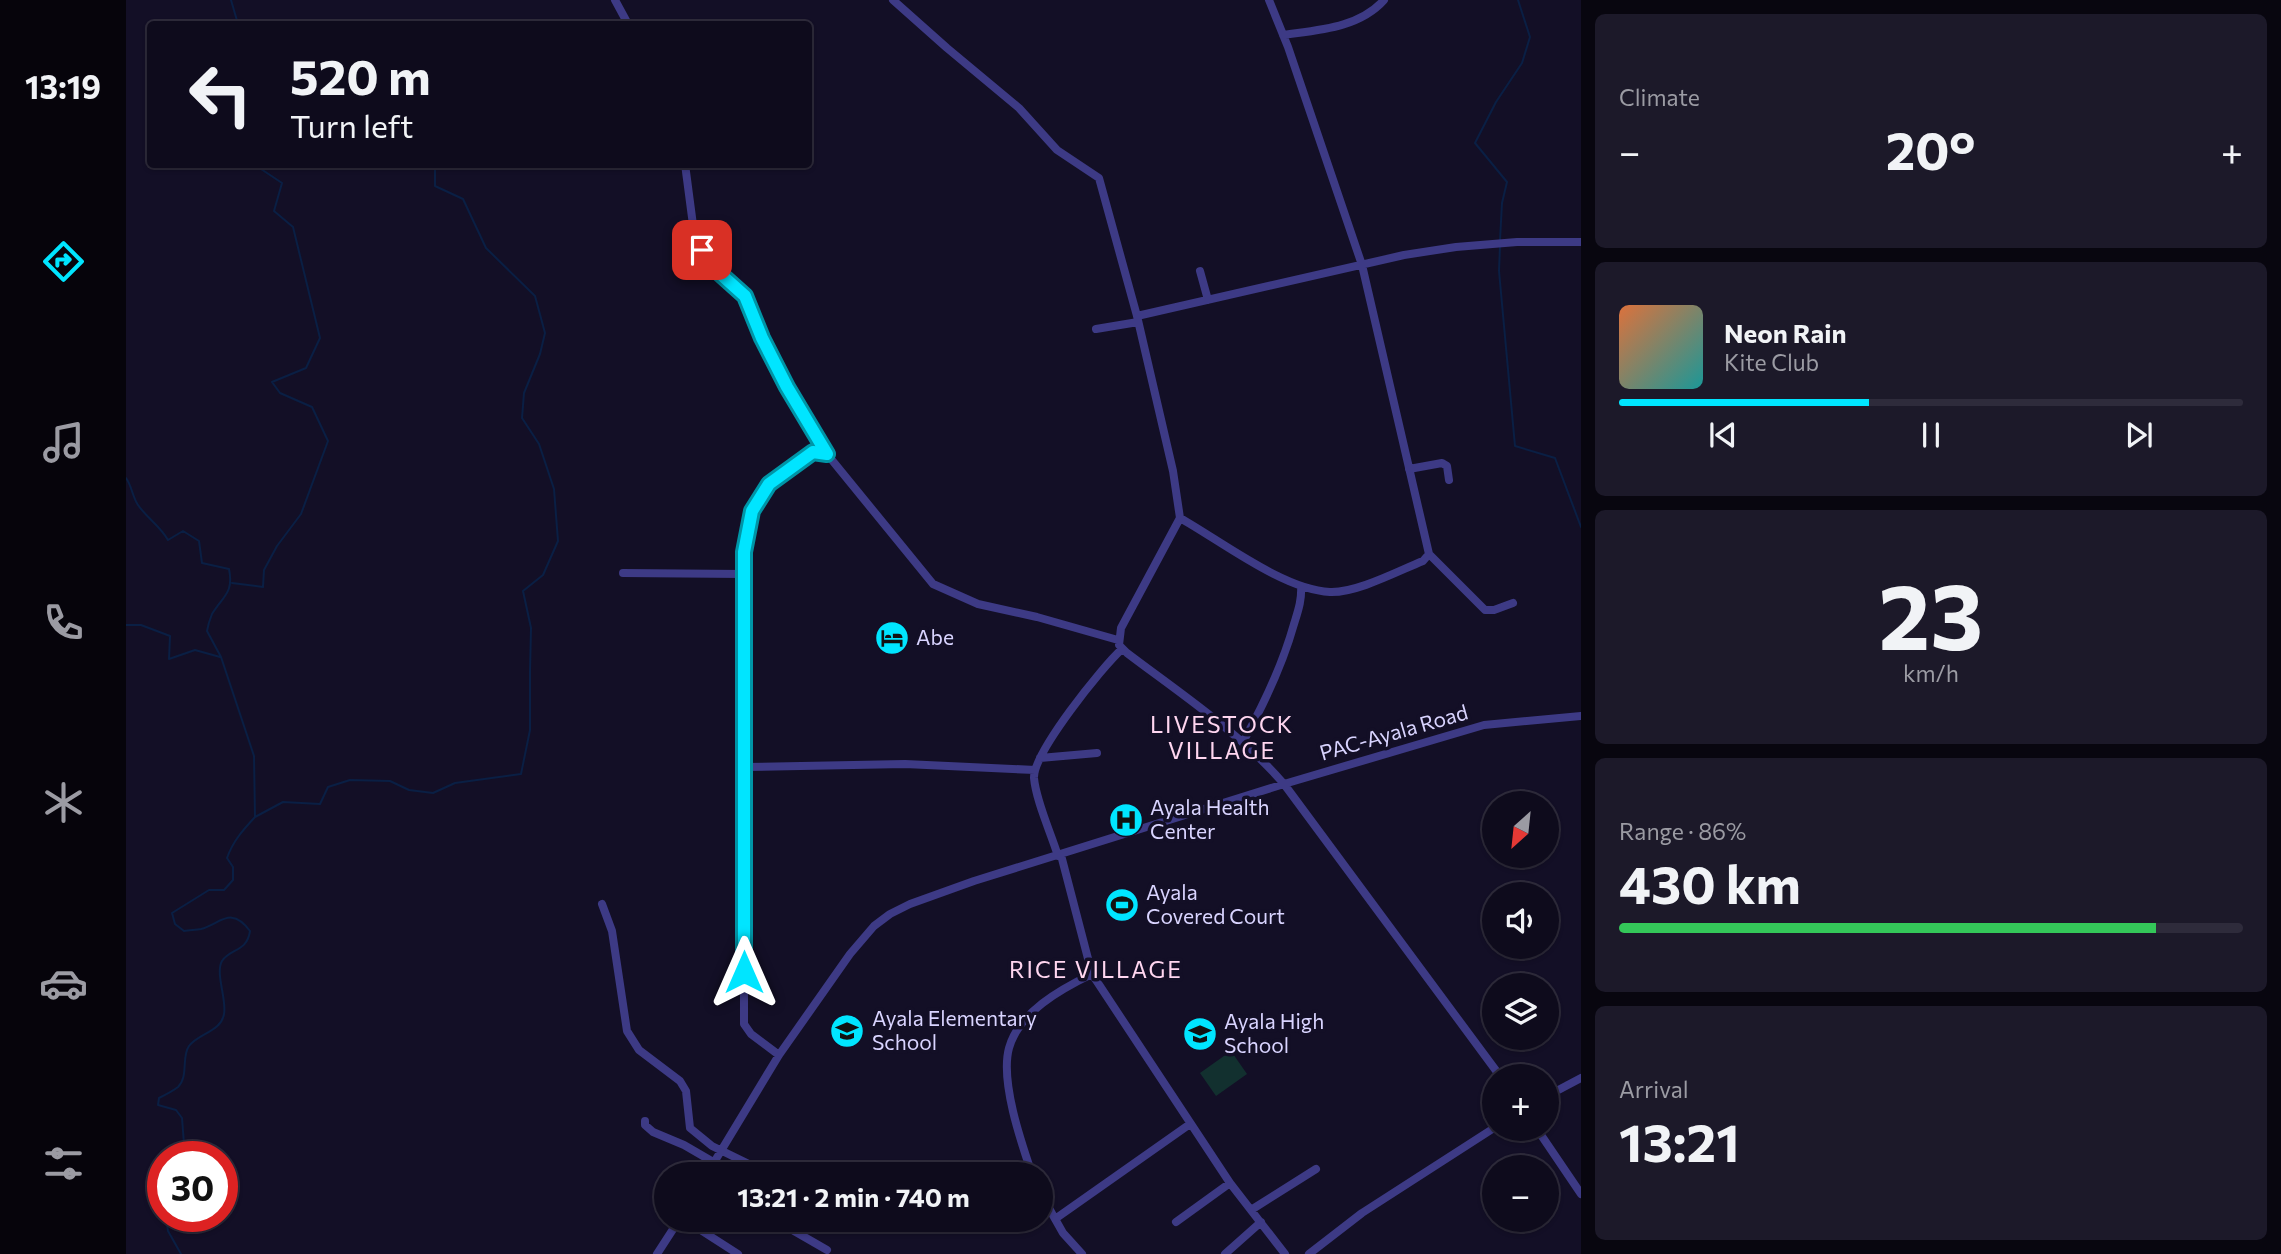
<!DOCTYPE html>
<meta charset="utf-8">
<style>
:root{--surface:#0e0b1c;--page:#1c1929;--text:#f1f3f6;--muted:#9b9ba3;--line:#2e2b3b;--accent:#00e5ff}
body{margin:0;font-family:Commissioner,sans-serif;background:var(--page);color:var(--text);height:100vh;display:flex;flex-direction:column;font-size:26px;white-space:nowrap}
*{box-sizing:border-box;margin:0}
p{font-size:23px;color:var(--muted)}
.icon{flex:none;width:38px;height:38px;fill:none;stroke:currentColor;stroke-width:2;stroke-linecap:round;stroke-linejoin:round}
.map{position:relative;flex:1;overflow:hidden}
.side{display:flex;flex-direction:column;gap:14px;padding:14px;background:#08060f;width:700px}
.side>*{flex:none}
.banner{position:absolute;left:21px;top:21px;width:665px;height:147px;border-radius:7px;box-shadow:0 2px 5px #0004,0 0 0 2px var(--line);background:#0e0b1c;color:var(--text);overflow:hidden}
.needle{width:46px;rotate:207deg}
.tools{position:absolute;left:1356px;top:791px;display:grid;gap:14px}
.tools a{display:grid;place-items:center;width:77px;height:77px;border-radius:50%;background:var(--surface);box-shadow:0 2px 5px #0004,0 0 0 2px var(--line);font-size:35px}
.speed{position:absolute;left:21px;top:1141px;display:flex;gap:14px;font-size:35px;font-weight:700;text-align:center}
.speed>*{display:grid;place-content:center;width:91px;height:91px;border-radius:50%;background:var(--surface);box-shadow:0 2px 5px #0004,0 0 0 2px var(--line);line-height:1}
.speed .limit{border:10px solid #d22;background:#fff;color:#111}
.pin{position:absolute;display:grid;place-items:center;width:60px;height:60px;color:#fff;margin:-30px;border-radius:14px;box-shadow:0 4px 10px #0006}
.me{position:absolute;width:77px;margin:-38px;rotate:0deg;stroke-linejoin:round;filter:drop-shadow(0 0 5px #0008)}
.turn{display:flex;align-items:center;gap:24px;height:147px;padding:0 28px;font-size:32px}
.turn .icon{width:91px;height:91px;stroke-width:2.5}
.turn b{display:block;font-size:49px;line-height:60px}
.big{font-size:52px;font-weight:700;line-height:1.1}
.side .card{flex:1;display:flex;flex-direction:column;justify-content:center;gap:10px;min-width:0;padding:0 24px;border-radius:10px;background:var(--page)}
.side .dial{align-items:center;gap:0}
.dial b{font-size:91px;line-height:1}
.song{display:flex;align-items:center;gap:21px}
.cover{width:84px;height:84px;border-radius:10px;background:linear-gradient(135deg,hsl(20 70% 55%),hsl(180 70% 35%))}
.played{height:7px;border-radius:4px;background:linear-gradient(90deg,var(--accent) 40%,var(--line) 40%)}
.keys{display:flex;justify-content:space-around;direction:ltr}
.heat{display:flex;justify-content:space-between;align-items:center;font-size:38px;direction:ltr}
.charge{height:10px;border-radius:5px;background:linear-gradient(90deg,#34c759 86%,var(--line) 0)}
.trip{position:absolute;left:528px;top:1162px;width:399px;height:70px;border-radius:35px;background:var(--surface);box-shadow:0 2px 5px #0004,0 0 0 2px var(--line);font-weight:700;line-height:70px;text-align:center}
main{display:flex;flex:1;min-height:0}
.tab-bar{display:flex;flex-direction:column;width:126px;justify-content:space-around;align-items:center;background:#06040b;color:var(--muted)}
.tab-bar .icon{width:49px;height:49px}
.tab-bar .on{color:var(--accent)}
.tab-bar b{font-size:32px;color:var(--text)}
.map>svg:first-child{display:block}
.green{fill:#12302f}
.lines{fill:none;stroke-linecap:round;stroke-linejoin:round}
.stream{stroke:#0a1f44;stroke-width:2}
.minor{stroke:#3d3a85;stroke-width:8}
.route-casing{stroke:#0095a6;stroke-width:18}
.route{stroke:#00e5ff;stroke-width:12}
.labels{text-anchor:middle;stroke-width:7;stroke-linejoin:round;paint-order:stroke}
.poi-label{font-size:21px;fill:#d9d4ff;stroke:#130f26;text-anchor:start}
.street-label{font-size:21px;fill:#d9d4ff;stroke:#130f26}
.neighbourhood-label{font-size:23px;letter-spacing:2px;fill:#ffd6f0;stroke:#130f26}
</style>
<main>
<nav class="tab-bar">
<b>13:19</b>
<svg class="icon on" aria-label="directions" viewBox="0 0 24 24"><path d="M12 3l9 9-9 9-9-9zM9 14v-3h6M13 9l2 2-2 2"/></svg>
<svg class="icon" aria-label="music" viewBox="0 0 24 24"><path d="M9 18V5l10-2v13"/><circle cx="6" cy="18" r="3"/><circle cx="16" cy="16" r="3"/></svg>
<svg class="icon" aria-label="phone" viewBox="0 0 24 24"><path d="M5 4h4l2 5-3 2q2 4 5 5l2-3 5 2v4C11 20 4 13 5 4z"/></svg>
<svg class="icon" aria-label="climate" viewBox="0 0 24 24"><path d="M12 3v18M4 7l16 10M4 17L20 7"/></svg>
<svg class="icon" aria-label="car" viewBox="0 0 24 24"><path d="M5 17H2v-5l4-1 3-4h7l3 4 3 1v5h-3M9 17h6M6 11h13"/><circle cx="7" cy="17" r="2"/><circle cx="17" cy="17" r="2"/></svg>
<svg class="icon" aria-label="filters" viewBox="0 0 24 24"><path d="M4 7h16M4 17h16"/><circle cx="9" cy="7" r="2"/><circle cx="15" cy="17" r="2"/></svg>
</nav>
<div class="map">
<svg width="1455" height="1254" viewBox="0 0 1455 1254">
<rect width="100%" height="100%" fill="#130f26"/>
<!-- green -->
<path class="green" d="M1105,1051L1121,1074L1090,1096L1074,1073Z"/>
<g class="lines">
<!-- stream -->
<path class="stream" d="M105,0L112,24
M1374,240L1376,203L1381,182L1349,143L1370,102L1396,63L1404,37L1392,0
M1374,246L1373,271L1389,446L1429,458L1455,527
M0,478C6,486 6,496 12,505C21,518 34,526 42,540L57,531L73,541L76,563L103,569C108,593 97,596 86,614C84,619 82,625 81,631L95,657L128,756L129,817C117,830 107,841 101,858L107,867V880L98,890H83L46,913L49,924L58,931C64,930 70,930 75,929C94,924 105,905 124,931C121,952 105,948 96,961C89,973 101,1000 98,1014C95,1032 73,1033 63,1046C55,1057 63,1076 52,1087C47,1091 39,1095 33,1098L32,1105L50,1110L56,1118L59,1157
M106,583L137,587L138,570L151,546L175,514L202,441L186,407L154,393L146,382L180,368L194,338L167,227L148,211L156,183L132,167V164
M0,625H15L44,636L43,659L69,650L94,657
M129,817L157,802L194,804L202,787L224,780L264,781L283,790L307,793L329,783L395,774L404,730V671L405,628L397,591L417,575L432,541L428,489L413,444L396,418L398,393L414,354L419,333L409,296L360,248L337,199L309,186V164
M52,1216L41,1224L42,1231L55,1254"/>
<!-- minor -->
<path class="minor" d="M489,0L502,24
M767,0L821,48L893,108L931,150L973,178L1011,316
M1157,35C1192,30 1233,28 1258,0
M559,164L567,225L580,258L619,296L661,386L701,454L807,584L852,604L911,617L992,640
M1074,271L1082,300
M970,329L1012,322
M1283,469L1316,463L1321,466L1323,480
M1054,518C1095,541 1158,590 1204,592C1231,593 1272,571 1297,561L1303,554L1236,265L1162,47L1143,0
M1303,554L1359,610H1368L1387,603
M497,573L618,574
M1117,742C1138,704 1156,667 1168,624C1172,611 1176,600 1175,586
M914,758L971,753
M618,767L779,764L909,770
M935,855L966,974L1104,1183L1159,1254
M932,856C925,833 910,801 908,778C907,753 976,667 996,649
M476,904L486,931L501,1031L513,1050L554,1081L560,1091L564,1128L586,1146L639,1172L653,1166L668,1174
M653,1055L625,1034L618,1024V552L626,511L643,483L687,452L701,454
M1374,1076L1158,784C1113,732 1055,694 1001,653L993,645L995,628L1054,518L1047,471L1011,316L1278,255L1330,247L1391,242H1455
M1421,1096L1455,1078
M519,1121V1125L527,1132L558,1145L589,1163
M1411,1129L1455,1194
M581,1174L653,1055L724,954L748,926L764,914L784,904L848,881L1158,784L1358,725L1455,716
M906,1174C895,1142 874,1081 883,1048C893,1012 935,989 966,974
M915,1194L937,1233L956,1254
M1125,1210L1190,1169
M929,1219L1064,1124
M559,1220L612,1254
M649,1220L701,1250
M1050,1222L1104,1183
M531,1254L553,1220
M1099,1254L1135,1222
M1183,1254L1236,1213L1368,1128"/>
</g>
<g class="lines">
<!-- route casing -->
<g class="route-casing">
<path id="route" d="M576,250L590,270L619,296L636,338L661,387L701,454L687,452L643,484L626,511L618,552V972"/>
</g>
<!-- route -->
<use href="#route" class="route"/>
</g>
<!-- icons -->
<defs>
<g id="hotel-disc" transform="scale(1.75)"><circle r="9.5" fill="#00e5ff" stroke="#130f26"/><path d="M-6-4.5h1.5V1H6V5H4.5V3h-9V5H-6ZM-4 0a1.8 1.8 0 1 1 3.6 0ZM.5 0V-2.5h3Q6-2.5 6 0Z" fill="#111"/></g>
<g id="hospital-disc" transform="scale(1.75)"><circle r="9.5" fill="#00e5ff" stroke="#130f26"/><path d="M-5-5h3v3.5h4V-5h3V5h-3V1.5h-4V5h-3Z" fill="#111"/></g>
<g id="stadium-disc" transform="scale(1.75)"><circle r="9.5" fill="#00e5ff" stroke="#130f26"/><path d="M0-5a6.5 5 0 1 0 0 10a6.5 5 0 1 0 0-10ZM-3.5-1.8h7v3.6h-7Z" fill="#111"/></g>
<g id="school-disc" transform="scale(1.75)"><circle r="9.5" fill="#00e5ff" stroke="#130f26"/><path d="M0-5L7-2L0 1L-7-2ZM-4 1L0 2.5L4 1V4Q0 6-4 4Z" fill="#111"/></g>
</defs>
<g fill-rule="evenodd">
<use href="#hotel-disc" x="766" y="638"/>
<use href="#hospital-disc" x="1000" y="820"/>
<use href="#stadium-disc" x="996" y="905"/>
<use href="#school-disc" x="721" y="1031"/>
<use href="#school-disc" x="1074" y="1034"/>
</g>
<g class="labels">
<!-- poi labels -->
<g class="poi-label">
<text x="790" y="645">Abe</text>
<text x="1024" y="815">Ayala Health<tspan x="1024" dy="24">Center</tspan></text>
<text x="1020" y="900">Ayala<tspan x="1020" dy="24">Covered Court</tspan></text>
<text x="746" y="1026">Ayala Elementary<tspan x="746" dy="24">School</tspan></text>
<text x="1098" y="1029">Ayala High<tspan x="1098" dy="24">School</tspan></text>
</g>
<!-- street labels -->
<g class="street-label">
<text transform="translate(1268 733) rotate(-16)" y="7">PAC-Ayala Road</text>
</g>
<!-- neighbourhood labels -->
<g class="neighbourhood-label">
<text x="1096" y="733">LIVESTOCK<tspan x="1096" dy="26">VILLAGE</tspan></text>
<text x="970" y="978">RICE VILLAGE</text>
</g>
</g>
</svg>
<div class="tools">
<a><svg class="needle" viewBox="-14 -14 28 28"><path d="M0-13l5 13h-10z" fill="#e53935"/><path d="M0 13l5-13h-10z" fill="#9b9ba3"/></svg></a>
<a><svg class="icon" aria-label="sound" viewBox="0 0 24 24"><path d="M4 9h4l5-4v14l-5-4H4zM17 9q2 3 0 6"/></svg></a>
<a><svg class="icon" aria-label="layers" viewBox="0 0 24 24"><path d="M12 4l9 5-9 5-9-5zM3 14l9 5 9-5"/></svg></a>
<a>+</a>
<a>−</a>
</div>
<div class="speed"><div class="limit">30</div></div>
<div class="pin" style="left:576px;top:250px;background:#d93025"><svg class="icon" aria-label="arrive" viewBox="0 0 24 24"><path d="M6 21V4h12l-3 4 3 4H6"/></svg></div>
<svg class="me" style="left:618px;top:972px" viewBox="-20 -20 40 40"><path d="M0-17L14 15 0 8-14 15z" fill="#00e5ff" stroke="#fff" stroke-width="4"/></svg>
<div class="trip">13:21 · 2 min · 740 m</div>
<div class="banner">
<div class="turn"><svg class="icon" aria-label="left" viewBox="0 0 24 24"><path d="M17 20v-9H6M10 6l-5 5 5 5"/></svg><div><b>520 m</b>Turn left</div></div>
</div>
</div>
<section class="side">
<div class="card"><p>Climate</p>
<div class="heat"><a>−</a><b class="big">20°</b><a>+</a></div>
</div>
<div class="card">
<div class="song"><i class="cover"></i><div><b>Neon Rain</b><p>Kite Club</p></div></div>
<div class="played"></div>
<div class="keys"><svg class="icon" aria-label="previous" viewBox="0 0 24 24"><path d="M18 5L8 12l10 7zM5 5v14"/></svg><svg class="icon" aria-label="pause" viewBox="0 0 24 24"><path d="M8 5v14M16 5v14"/></svg><svg class="icon" aria-label="next" viewBox="0 0 24 24"><path d="M6 5l10 7-10 7zM19 5v14"/></svg></div>
</div>
<div class="card dial"><b>23</b><p>km/h</p></div>
<div class="card"><p>Range · 86%</p><b class="big">430 km</b><div class="charge"></div></div>
<div class="card"><p>Arrival</p><b class="big">13:21</b></div>
</section>
</main>
